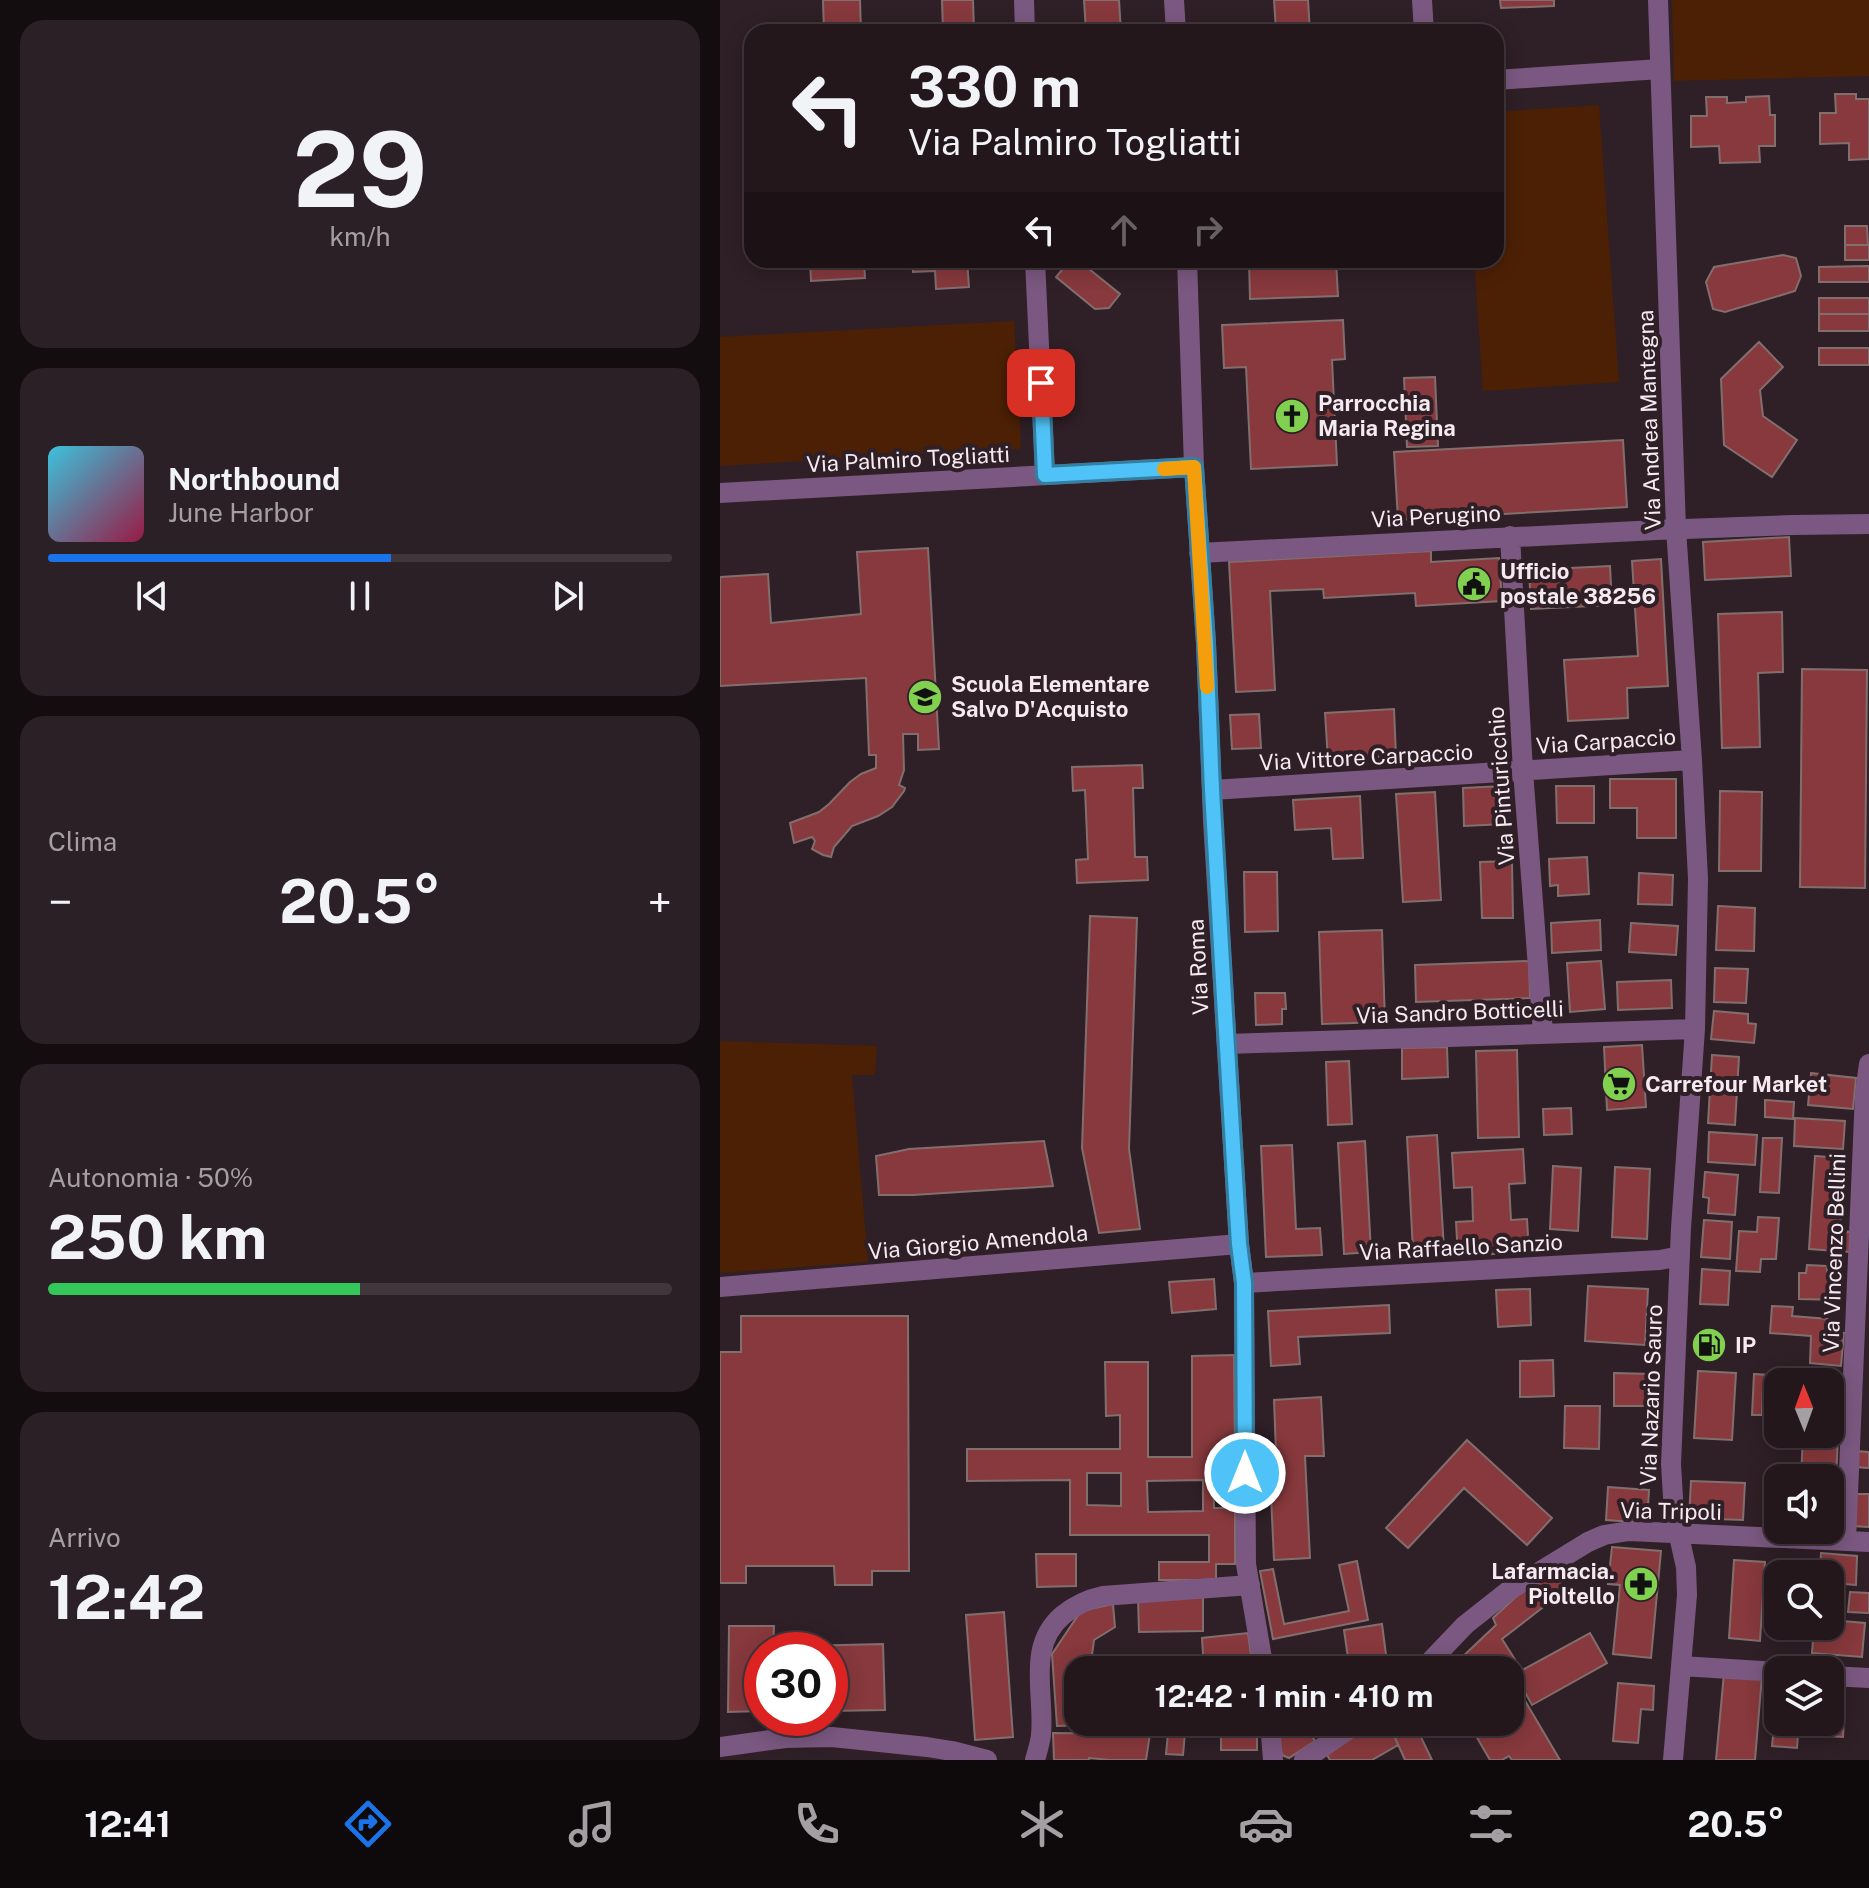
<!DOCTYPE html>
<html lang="it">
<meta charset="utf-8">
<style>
:root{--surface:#23171c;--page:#2b2025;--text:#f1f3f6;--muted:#a39fa3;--line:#40363b;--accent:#1a73e8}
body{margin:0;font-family:"Public Sans",sans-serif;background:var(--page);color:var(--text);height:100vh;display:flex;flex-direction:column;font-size:30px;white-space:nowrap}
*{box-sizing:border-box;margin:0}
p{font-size:26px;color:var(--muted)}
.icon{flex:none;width:44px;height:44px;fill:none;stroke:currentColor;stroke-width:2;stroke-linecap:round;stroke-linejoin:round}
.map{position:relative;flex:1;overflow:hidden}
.panel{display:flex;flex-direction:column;gap:20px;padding:20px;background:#130d0f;width:720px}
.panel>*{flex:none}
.banner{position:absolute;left:24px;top:24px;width:760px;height:244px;border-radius:24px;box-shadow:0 4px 20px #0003,0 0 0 2px var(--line);background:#23171c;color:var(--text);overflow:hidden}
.needle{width:52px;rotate:359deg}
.fabs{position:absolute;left:1044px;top:1368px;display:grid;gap:16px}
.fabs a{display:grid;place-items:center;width:80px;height:80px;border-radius:16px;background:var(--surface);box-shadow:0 4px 20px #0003,0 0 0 2px var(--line);font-size:40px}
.speed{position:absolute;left:24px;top:1632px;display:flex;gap:16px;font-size:40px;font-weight:700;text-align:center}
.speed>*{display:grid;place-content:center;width:104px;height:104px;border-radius:50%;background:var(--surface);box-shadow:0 4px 20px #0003,0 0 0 2px var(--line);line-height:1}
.speed .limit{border:12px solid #d22;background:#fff;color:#111}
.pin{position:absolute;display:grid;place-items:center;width:68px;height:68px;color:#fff;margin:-34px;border-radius:16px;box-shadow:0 4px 12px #0006}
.me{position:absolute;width:88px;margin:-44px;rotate:0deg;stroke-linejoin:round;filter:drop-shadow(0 0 6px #0008)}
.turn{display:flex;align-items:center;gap:28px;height:168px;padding:0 32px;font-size:36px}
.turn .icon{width:104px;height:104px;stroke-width:2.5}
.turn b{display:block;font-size:56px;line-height:68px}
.lanes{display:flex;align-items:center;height:76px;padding:0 32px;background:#0003;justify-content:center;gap:40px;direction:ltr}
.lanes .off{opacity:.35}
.big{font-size:60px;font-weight:700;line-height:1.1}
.panel .card{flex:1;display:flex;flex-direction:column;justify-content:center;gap:12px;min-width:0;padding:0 28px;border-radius:24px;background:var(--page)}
.panel .dial{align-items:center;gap:0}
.dial b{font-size:104px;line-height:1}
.song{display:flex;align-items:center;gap:24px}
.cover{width:96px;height:96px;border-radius:12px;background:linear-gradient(135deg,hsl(190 70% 55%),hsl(340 70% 35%))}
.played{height:8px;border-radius:4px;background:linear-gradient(90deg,var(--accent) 55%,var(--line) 55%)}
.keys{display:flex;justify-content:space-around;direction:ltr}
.heat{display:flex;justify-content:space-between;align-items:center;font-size:44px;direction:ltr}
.charge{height:12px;border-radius:6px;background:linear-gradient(90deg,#34c759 50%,var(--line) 0)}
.trip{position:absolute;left:344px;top:1656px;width:460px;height:80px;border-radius:24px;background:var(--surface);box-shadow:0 4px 20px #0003,0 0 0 2px var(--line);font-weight:700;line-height:80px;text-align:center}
.menu{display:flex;height:128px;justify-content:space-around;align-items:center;background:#0e090b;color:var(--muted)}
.menu .icon{width:56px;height:56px}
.menu .current{color:var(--accent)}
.menu b{font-size:36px;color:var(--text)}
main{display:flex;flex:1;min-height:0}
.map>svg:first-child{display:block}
.green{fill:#4c2005}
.building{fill:#87393d;stroke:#836e6e;stroke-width:2;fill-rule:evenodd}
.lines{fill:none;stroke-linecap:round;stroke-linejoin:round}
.minor{stroke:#7b5881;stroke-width:20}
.route-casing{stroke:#337fa1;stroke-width:20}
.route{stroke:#4fc3f7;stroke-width:14}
.slow{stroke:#f59e0b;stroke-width:14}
.labels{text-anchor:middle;stroke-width:8;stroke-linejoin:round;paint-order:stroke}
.poi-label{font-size:22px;font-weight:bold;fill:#f5eaef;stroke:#2f1f26;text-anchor:start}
.street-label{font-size:22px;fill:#f5eaef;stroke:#2f1f26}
</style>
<main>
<section class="panel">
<div class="card dial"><b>29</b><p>km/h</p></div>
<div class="card">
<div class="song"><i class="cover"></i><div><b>Northbound</b><p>June Harbor</p></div></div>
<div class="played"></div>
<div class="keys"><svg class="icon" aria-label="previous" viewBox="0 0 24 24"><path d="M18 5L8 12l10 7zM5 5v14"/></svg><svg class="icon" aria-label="pause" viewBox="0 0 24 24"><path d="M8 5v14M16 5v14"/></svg><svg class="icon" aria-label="next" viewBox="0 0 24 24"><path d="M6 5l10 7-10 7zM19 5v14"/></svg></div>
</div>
<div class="card"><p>Clima</p>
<div class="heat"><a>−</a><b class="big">20.5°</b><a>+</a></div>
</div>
<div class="card"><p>Autonomia · 50%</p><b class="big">250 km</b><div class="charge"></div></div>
<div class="card"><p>Arrivo</p><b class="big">12:42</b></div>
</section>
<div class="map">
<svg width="1149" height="1760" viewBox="0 0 1149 1760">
<rect width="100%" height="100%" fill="#2f1f26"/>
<!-- green -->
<path class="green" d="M952,0H1149V76L954,81Z
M879,105L899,382L763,391L754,260H776V112Z
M294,321L301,445L299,449L0,466V337Z
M0,1041L157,1046L155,1075H132L148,1262L0,1273Z"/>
<!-- building -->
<path class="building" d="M103,0H140L141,32H104Z
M222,0H253L254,32H223Z
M364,0H399L401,32H366Z
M554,0H588L590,32H556Z
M780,0H834V6L781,8Z
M1115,94H1136V99H1149V159L1129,160V143L1100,144V113H1116Z
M1049,96L1050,115H1055V146H1039L1040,162L1000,163L999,146L971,147V116H987L986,97H1007V103L1026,102V97Z
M1125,226H1147L1148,245H1125Z
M1125,245H1149V260H1125Z
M1063,255L1076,258L1081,276L1075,291L1005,312L993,309L986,282L994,267Z
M90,260H144L145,278L91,281Z
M192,260H247L249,287L216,289L215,271L193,272Z
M350,260H358L400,294L389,308L375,309L336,277Z
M529,260H616L618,296L530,299Z
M1149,266V282H1099V267Z
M1099,298H1149V314H1099Z
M1099,314H1149V331H1099Z
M623,320L625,359L612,360L617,465L531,469L526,367L504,368L502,325Z
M1039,342L1063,367L1040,390L1043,416L1077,440L1052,477L1004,445L1001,379Z
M1099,348H1149V365H1099Z
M715,377L718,446L687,447L684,378Z
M903,440L907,507L678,520L674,452Z
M1069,537L1071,576L985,580L983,542Z
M208,548L219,749L198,750V734H183L184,770L179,785L185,788L184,791L172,807L158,816L132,826L114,847L111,857L103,855L92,849L95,841L92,837L74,843L70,823L99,812L109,804L130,782L141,774L156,768V755H149L146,678L0,686V577L48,574L51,623L141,614L137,552Z
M711,551V562L779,558L782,601L696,606L695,593L604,598L603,589L550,591L555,690L516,692L509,562Z
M941,559L948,686L907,688L908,718L848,721L844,660L918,656L912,561Z
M890,566L892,605L811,609L809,570Z
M1062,612L1063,672L1038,673L1040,747L1002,748L998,614Z
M1082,669L1147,670L1145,888L1080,887Z
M674,709L676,756L608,760L605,713Z
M539,714L541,748L512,749L510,715Z
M422,765L423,788H413L415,857H427L428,880L357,883L356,860L368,859L365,790L353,791L352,767Z
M890,779H956V838H917V808H890Z
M783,786L785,824L744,826L743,788Z
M836,786H874V823H837Z
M1000,791L1042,792L1041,871H999Z
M715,792L721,900L683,902L676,794Z
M640,796L643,858L613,859L611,828L575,830L573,800Z
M867,857L869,894L838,896V885L830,886L829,859Z
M792,861L793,918H762L760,862Z
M524,872H557L558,931L525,932Z
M919,873L953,875L952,905L918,904Z
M998,906L1035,908L1034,951L996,950Z
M370,916L417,918L409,1149L420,1229L379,1233L362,1148Z
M880,920L881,950L832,953L831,923Z
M911,923L958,926L956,955L909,952Z
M662,930L665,1022L602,1024L599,932Z
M809,961L810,998L696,1002L695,965Z
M881,961L885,1009L850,1012L847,963Z
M995,968L1028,969L1026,1003L994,1002Z
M951,980L952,1008L898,1010L897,982Z
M535,993H565L566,1009H562V1024L536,1025Z
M994,1011L1028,1014V1023L1036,1024L1034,1043L991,1039Z
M922,1045L926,1107L887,1110L884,1047Z
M727,1047L728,1077L682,1079V1048Z
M797,1050L799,1137L758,1138L756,1051Z
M992,1055L1019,1057L1015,1125L988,1123Z
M629,1061L632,1124L608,1125L606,1062Z
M1091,1073L1136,1078L1133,1109L1088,1105Z
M1045,1100L1074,1102L1073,1119L1045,1117Z
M851,1108L852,1134L824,1135L823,1109Z
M1075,1118L1125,1121L1123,1149L1074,1146Z
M989,1132L1037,1135L1035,1165L988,1162Z
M717,1135L724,1249L693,1251L687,1137Z
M1043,1138H1062L1059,1193L1040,1192Z
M324,1141L333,1186L193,1195H159L156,1156L189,1149Z
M645,1141L651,1252L624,1254L618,1143Z
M572,1145L576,1229L600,1228L602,1255L546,1257L541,1146Z
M803,1149L805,1183L789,1184L791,1220L807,1219L809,1252L738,1256L736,1222L753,1221L752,1187L734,1188L732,1153Z
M1095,1156L1124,1158L1120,1231L1131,1232L1130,1252L1089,1249Z
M833,1166L861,1168L858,1231L830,1229Z
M895,1167L930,1169L927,1239L892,1237Z
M985,1172L1018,1175L1015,1215L988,1213L989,1198L983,1197Z
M1038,1217L1059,1218L1056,1259H1041L1040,1272L1016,1271L1019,1231L1037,1232Z
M984,1220L1012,1222L1010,1259L981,1257Z
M1087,1265L1107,1266V1277L1119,1278L1118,1300L1079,1299V1273H1086Z
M982,1269L1010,1271L1008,1305L980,1304Z
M494,1279L496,1309L452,1313L449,1282Z
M868,1286L928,1289L925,1345L865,1341Z
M810,1289L811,1325L778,1327L776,1290Z
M669,1305L670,1333L578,1337L580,1364L551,1366L548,1311Z
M1052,1306L1073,1307L1072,1316L1109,1319L1108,1332L1124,1333L1121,1366L1090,1363L1091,1336L1050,1333Z
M21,1316H188L189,1571H152V1585H115L114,1566H26V1583H0V1352H21Z
M514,1355L515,1455H493L494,1508H515V1564H496V1580H439V1562H489V1535H350V1480L247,1481V1449H400V1415L386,1416L385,1362H428V1457H472V1356ZM367,1473H401V1506L367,1505ZM483,1480V1511L428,1512L427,1481Z
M833,1360L834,1396L800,1397V1361Z
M978,1371L1016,1373L1012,1440L974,1438Z
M894,1373L932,1374L931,1406H894Z
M1034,1374L1066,1376L1065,1382H1058V1389L1043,1388L1042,1415H1032Z
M601,1397L604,1456H585L590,1558L554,1560L549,1454L556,1453L554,1400Z
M845,1406H880L879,1449L844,1448Z
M1110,1416H1119L1114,1522H1110V1478H1081L1083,1434H1110Z
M747,1440L832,1518L807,1545L744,1488L688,1548L666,1528Z
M1135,1451L1149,1452V1468L1134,1467Z
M971,1481L1025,1483L1023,1520L969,1518Z
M888,1487L929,1490L927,1523L886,1520Z
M1134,1494H1149V1527L1132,1526Z
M892,1547L941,1551L931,1658L893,1654L900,1585L888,1584Z
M1101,1553L1137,1556L1136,1585L1110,1583V1574H1100Z
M316,1554H356V1586L317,1587Z
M1014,1560L1045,1562L1040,1641L1009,1638Z
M637,1561L648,1620L553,1639L540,1571L553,1569L564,1624L629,1611L619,1565Z
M835,1570L846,1595L835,1598L782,1639L796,1661L786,1670H748L738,1661L776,1625L773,1618L814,1580Z
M1130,1592L1149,1593V1613L1128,1612Z
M483,1597V1631L419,1632L418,1598Z
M393,1604L395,1627L374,1640L370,1670H358V1722H369V1725L337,1726L332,1654L361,1611Z
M284,1612L293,1737L255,1740L246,1615Z
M1110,1620L1145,1623L1142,1657L1092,1653L1094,1626H1110Z
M662,1624L668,1670H616L615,1667L628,1658L624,1630Z
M9,1626H54L53,1650H42V1711L8,1712Z
M528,1633L533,1670H484L482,1638Z
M870,1633L887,1663L812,1705L795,1674Z
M163,1644L165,1710L110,1711V1650H82V1646Z
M402,1660L449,1664L448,1670H401Z
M1004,1673L1042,1676L1035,1760H996Z
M898,1683L934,1686L933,1710L921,1709L918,1743L893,1741Z
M1057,1696H1058V1722H1079L1077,1748L1052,1746Z
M804,1699L840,1760H792L789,1756L782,1760H770L752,1729L764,1722H790V1707Z
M1110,1700L1125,1701L1123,1737L1089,1735V1722H1110Z
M397,1722H444L443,1728L397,1725Z
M449,1722H466L463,1755L446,1754Z
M501,1722H537V1750H501Z
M578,1722H584L595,1741L569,1758L562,1755L558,1735Z
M591,1722H621L599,1736Z
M655,1722H668L678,1745L652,1760H610L607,1755Z
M668,1722H709L697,1729L712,1760H685Z
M333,1733L430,1734L426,1760H390L369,1758V1760H334Z"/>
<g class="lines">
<!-- minor -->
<path class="minor" d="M304,0L305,32
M454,0L456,32
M702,0L704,32
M938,0L956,529L972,760L978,879L975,1029L961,1228L951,1464L954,1514L966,1567L967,1595L953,1760
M776,80L940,69
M315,260L325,475
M467,260L474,467L486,643L493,821L519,1244L524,1283L526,1564L544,1670
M0,493L474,467
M790,536L803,771L823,1033
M479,553L937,530L1074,525L1149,524
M492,790L972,760
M507,1044L975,1029
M524,1283L940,1260L960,1256
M0,1287L519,1244
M1126,1541L1145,1093L1149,1064
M961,1666L1058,1672
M702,1670L745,1625L788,1591L868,1542L884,1535L909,1531L1149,1542
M1110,1676L1149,1678
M550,1722L553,1760
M0,1747L65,1738L112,1737L207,1747L232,1751L267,1760
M315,1760C317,1752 320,1744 321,1735C325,1693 306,1646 343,1615C355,1605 369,1599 383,1596L530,1585
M584,1760L639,1722"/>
</g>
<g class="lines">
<!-- route casing -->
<g class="route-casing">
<path id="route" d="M321,383L325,475L474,467L486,643L492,790L505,1015L519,1244L524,1283L525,1473"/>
</g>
<!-- route -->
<use href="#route" class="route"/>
<!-- slow -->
<path class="slow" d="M444,469L474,467L487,687"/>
</g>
<!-- icons -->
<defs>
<g id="church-disc" transform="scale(1.8)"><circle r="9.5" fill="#81d050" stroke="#2f1f26"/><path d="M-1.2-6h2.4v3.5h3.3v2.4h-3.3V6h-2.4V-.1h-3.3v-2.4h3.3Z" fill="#111"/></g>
<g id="civic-disc" transform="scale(1.8)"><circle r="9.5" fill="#81d050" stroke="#2f1f26"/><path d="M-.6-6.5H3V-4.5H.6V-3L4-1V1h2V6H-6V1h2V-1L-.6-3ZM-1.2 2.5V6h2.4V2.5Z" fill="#111"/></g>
<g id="school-disc" transform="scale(1.8)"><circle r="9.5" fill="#81d050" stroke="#2f1f26"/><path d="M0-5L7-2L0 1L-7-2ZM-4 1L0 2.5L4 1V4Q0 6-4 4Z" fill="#111"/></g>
<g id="supermarket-disc" transform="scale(1.8)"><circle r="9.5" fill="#81d050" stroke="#2f1f26"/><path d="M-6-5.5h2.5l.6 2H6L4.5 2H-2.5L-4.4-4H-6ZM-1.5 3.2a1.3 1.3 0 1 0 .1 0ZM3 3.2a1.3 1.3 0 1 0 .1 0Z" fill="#111"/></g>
<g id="fuel-disc" transform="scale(1.8)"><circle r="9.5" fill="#81d050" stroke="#2f1f26"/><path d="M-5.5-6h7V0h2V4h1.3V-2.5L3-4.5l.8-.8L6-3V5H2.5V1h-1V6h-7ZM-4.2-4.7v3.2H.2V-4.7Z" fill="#111"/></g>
<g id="pharmacy-disc" transform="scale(1.8)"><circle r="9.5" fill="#81d050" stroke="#2f1f26"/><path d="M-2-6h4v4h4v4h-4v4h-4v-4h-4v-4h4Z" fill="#111"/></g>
</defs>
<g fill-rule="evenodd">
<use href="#church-disc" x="572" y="416"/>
<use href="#civic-disc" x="754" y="584"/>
<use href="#school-disc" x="205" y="697"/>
<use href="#supermarket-disc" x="899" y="1084"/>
<use href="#fuel-disc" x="989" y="1345"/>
<use href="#pharmacy-disc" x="921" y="1584"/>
</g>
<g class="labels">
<!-- poi labels -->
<g class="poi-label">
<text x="598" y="411">Parrocchia<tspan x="598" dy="25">Maria Regina</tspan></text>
<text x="780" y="579">Ufficio<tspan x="780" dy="25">postale 38256</tspan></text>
<text x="231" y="692">Scuola Elementare<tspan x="231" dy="25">Salvo D'Acquisto</tspan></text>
<text x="925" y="1092">Carrefour Market</text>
<text x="1015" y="1353">IP</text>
<text x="895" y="1579" text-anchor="end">Lafarmacia.<tspan x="895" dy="25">Pioltello</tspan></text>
</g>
<!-- street labels -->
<g class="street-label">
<text transform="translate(929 420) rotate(-92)" y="8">Via Andrea Mantegna</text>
<text transform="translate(188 459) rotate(-3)" y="8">Via Palmiro Togliatti</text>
<text transform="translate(716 516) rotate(-3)" y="8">Via Perugino</text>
<text transform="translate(886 741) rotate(-4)" y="8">Via Carpaccio</text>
<text transform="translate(646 757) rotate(-3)" y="8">Via Vittore Carpaccio</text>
<text transform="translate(781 786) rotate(-94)" y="8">Via Pinturicchio</text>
<text transform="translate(478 967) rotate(-93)" y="8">Via Roma</text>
<text transform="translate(740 1012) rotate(-2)" y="8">Via Sandro Botticelli</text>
<text transform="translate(258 1242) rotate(-5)" y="8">Via Giorgio Amendola</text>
<text transform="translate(741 1247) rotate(-3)" y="8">Via Raffaello Sanzio</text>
<text transform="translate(1114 1253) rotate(-88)" y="8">Via Vincenzo Bellini</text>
<text transform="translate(931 1395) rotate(-88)" y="8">Via Nazario Sauro</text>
<text transform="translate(951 1511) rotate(1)" y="8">Via Tripoli</text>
</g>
</g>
</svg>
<div class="fabs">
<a><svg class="needle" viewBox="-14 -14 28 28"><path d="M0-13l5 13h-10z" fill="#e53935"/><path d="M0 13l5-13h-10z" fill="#a39fa3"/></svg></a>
<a><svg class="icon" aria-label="sound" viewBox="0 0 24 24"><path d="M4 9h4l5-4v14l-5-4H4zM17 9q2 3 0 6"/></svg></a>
<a><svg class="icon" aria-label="search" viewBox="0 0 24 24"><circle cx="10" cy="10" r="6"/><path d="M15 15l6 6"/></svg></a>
<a><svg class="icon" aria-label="layers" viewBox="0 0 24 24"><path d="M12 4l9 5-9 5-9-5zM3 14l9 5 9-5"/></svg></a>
</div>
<div class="speed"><div class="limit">30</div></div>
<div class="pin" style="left:321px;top:383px;background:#d93025"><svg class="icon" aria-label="arrive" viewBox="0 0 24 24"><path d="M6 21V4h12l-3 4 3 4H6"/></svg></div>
<svg class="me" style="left:525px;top:1473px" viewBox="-20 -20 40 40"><circle r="17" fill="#4fc3f7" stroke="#fff" stroke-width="3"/><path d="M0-11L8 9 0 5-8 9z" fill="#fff"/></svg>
<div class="trip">12:42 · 1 min · 410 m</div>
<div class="banner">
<div class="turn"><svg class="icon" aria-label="left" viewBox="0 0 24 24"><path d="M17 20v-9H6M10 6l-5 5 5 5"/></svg><div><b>330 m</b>Via Palmiro Togliatti</div></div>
<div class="lanes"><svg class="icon" aria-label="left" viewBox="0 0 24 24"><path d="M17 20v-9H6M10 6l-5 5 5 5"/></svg><svg class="icon off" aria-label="ahead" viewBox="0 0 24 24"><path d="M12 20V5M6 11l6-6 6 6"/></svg><svg class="icon off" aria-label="right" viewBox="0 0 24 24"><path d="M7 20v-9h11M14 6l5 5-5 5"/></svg></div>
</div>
</div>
</main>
<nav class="menu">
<b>12:41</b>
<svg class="icon current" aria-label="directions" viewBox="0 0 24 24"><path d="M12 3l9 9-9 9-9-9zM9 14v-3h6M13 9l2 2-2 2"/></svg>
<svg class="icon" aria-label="music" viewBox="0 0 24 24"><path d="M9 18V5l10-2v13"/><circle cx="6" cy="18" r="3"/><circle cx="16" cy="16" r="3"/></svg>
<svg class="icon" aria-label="phone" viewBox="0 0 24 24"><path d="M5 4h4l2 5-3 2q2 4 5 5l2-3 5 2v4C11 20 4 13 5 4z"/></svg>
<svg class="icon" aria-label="climate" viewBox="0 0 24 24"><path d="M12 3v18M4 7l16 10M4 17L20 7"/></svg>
<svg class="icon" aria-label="car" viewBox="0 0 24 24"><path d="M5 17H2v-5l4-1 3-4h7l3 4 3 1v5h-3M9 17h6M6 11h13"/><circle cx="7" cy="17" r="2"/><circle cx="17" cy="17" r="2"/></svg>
<svg class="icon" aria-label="filters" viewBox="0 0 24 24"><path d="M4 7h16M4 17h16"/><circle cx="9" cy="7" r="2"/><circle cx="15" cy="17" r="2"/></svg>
<b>20.5°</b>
</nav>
